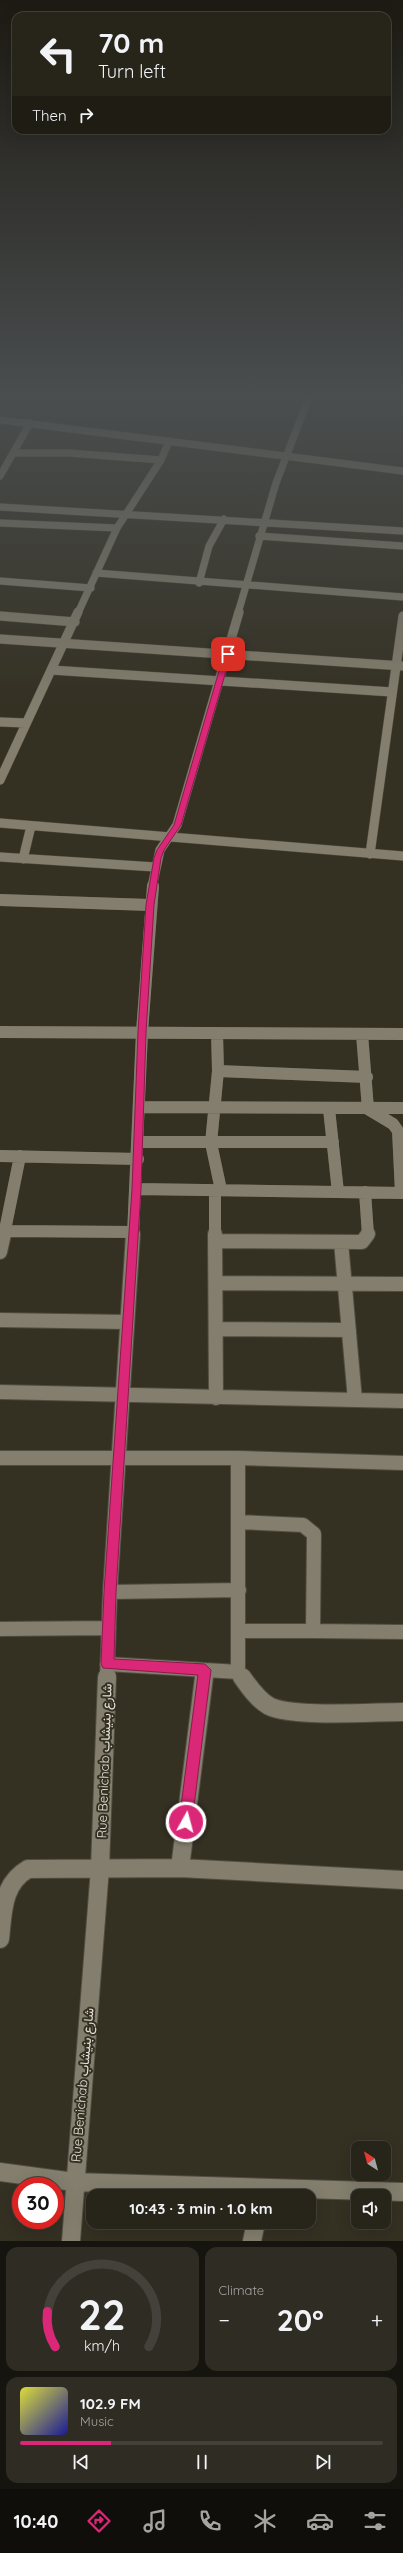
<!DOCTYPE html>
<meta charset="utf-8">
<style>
:root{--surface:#27241a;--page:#2f2c23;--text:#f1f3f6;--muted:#a4a4a2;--line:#434139;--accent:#db2777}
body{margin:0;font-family:Quicksand,Vazirmatn,sans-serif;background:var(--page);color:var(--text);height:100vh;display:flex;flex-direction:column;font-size:15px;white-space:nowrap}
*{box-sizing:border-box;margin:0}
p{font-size:13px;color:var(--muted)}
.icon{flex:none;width:22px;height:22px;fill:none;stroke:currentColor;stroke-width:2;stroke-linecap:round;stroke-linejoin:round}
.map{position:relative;height:2241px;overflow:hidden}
.details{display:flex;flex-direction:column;gap:6px;padding:6px;background:#15140e;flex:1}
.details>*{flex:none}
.top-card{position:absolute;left:12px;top:12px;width:379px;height:122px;border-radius:12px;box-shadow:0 4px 16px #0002,0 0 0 1px var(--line);background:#27241a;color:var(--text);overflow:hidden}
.needle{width:26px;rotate:324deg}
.fabs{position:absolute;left:351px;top:2141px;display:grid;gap:8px}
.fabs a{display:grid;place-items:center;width:40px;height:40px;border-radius:8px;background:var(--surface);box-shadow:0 4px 16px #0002,0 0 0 1px var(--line);font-size:20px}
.speed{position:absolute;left:12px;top:2177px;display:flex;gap:8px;font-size:20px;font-weight:700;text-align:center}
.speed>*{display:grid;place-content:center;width:52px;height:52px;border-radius:50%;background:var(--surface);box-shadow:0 4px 16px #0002,0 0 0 1px var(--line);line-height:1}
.speed .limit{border:6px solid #d22;background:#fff;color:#111}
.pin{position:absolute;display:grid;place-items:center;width:34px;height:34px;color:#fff;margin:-17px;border-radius:8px;box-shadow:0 2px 6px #0006}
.me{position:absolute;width:44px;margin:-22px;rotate:7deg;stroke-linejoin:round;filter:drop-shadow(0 0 3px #0008)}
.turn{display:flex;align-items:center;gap:14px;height:84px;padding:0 20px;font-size:18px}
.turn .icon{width:52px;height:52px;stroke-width:2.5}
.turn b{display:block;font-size:28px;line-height:34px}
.then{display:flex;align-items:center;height:38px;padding:0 20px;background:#0003;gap:8px;font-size:15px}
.big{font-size:30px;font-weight:800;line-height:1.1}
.details .tile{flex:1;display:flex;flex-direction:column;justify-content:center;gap:6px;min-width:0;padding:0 14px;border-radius:12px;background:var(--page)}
.details .dial{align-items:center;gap:0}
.dial svg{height:104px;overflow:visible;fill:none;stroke:var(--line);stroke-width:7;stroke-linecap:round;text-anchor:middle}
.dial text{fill:var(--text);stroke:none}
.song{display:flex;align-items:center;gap:12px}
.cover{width:48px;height:48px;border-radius:6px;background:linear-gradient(135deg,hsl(60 70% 55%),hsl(240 70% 35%))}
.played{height:4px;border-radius:2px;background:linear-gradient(90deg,var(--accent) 25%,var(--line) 25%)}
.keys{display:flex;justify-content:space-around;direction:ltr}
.heat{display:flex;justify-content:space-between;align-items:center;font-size:22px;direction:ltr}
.details .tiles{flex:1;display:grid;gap:6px;grid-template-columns:1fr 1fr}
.tile:last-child{grid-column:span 2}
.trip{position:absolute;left:86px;top:2189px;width:230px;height:40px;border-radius:12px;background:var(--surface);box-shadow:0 4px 16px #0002,0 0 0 1px var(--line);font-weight:800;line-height:40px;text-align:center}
.tabs{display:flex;height:64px;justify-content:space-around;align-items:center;background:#100e0a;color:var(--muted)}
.tabs .icon{width:28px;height:28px}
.tabs .current{color:var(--accent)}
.tabs b{font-size:18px;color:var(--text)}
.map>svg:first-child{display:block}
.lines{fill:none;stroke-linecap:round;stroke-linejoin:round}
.minor-far4-casing{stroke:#504d40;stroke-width:8}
.minor-far3-casing{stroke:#504d40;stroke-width:10}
.minor-far2-casing{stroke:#504d40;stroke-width:12}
.minor-far1-casing{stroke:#504d40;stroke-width:16}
.minor-casing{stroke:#504d40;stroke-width:20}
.tertiary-casing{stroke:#504d40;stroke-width:10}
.minor-far4{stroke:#837e6d;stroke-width:7}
.minor-far3{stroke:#837e6d;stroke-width:9}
.minor-far2{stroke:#837e6d;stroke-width:12}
.minor-far1{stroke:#837e6d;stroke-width:14}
.minor{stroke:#837e6d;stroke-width:18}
.tertiary{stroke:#837e6d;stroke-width:9}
.route{fill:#db2777;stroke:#8e194d}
.labels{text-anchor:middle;stroke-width:4;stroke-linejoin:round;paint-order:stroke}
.street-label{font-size:13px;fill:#e5e2d9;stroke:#343022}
</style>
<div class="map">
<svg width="403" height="2241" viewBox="0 0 403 2241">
<rect width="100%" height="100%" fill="#343022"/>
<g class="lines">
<!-- minor-far4 casing -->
<g class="minor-far4-casing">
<path id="minor-far4" d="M0,420L403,471
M14,453H69L161,460
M0,476L30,423
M0,507L403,531
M0,523L117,528
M259,536L403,546
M96,573L403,597
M0,581L91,588
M199,583L209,546L224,519
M78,613L117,528L161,460L169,441
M238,613L276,483L309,397"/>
</g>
<!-- minor-far3 casing -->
<g class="minor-far3-casing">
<path id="minor-far3" d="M0,616L75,622
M51,670L392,692
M0,722L26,723
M0,780L78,612
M0,823L403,856
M370,854L403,616
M0,857L155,867
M23,859L31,826
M152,887L160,850L177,825L239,612"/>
</g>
<!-- minor-far2 casing -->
<g class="minor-far2-casing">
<path id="minor-far2" d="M0,900L150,905
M0,1032L403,1034
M217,1033L218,1071L211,1143L221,1190
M362,1034L368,1109L393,1124L398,1131L401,1193
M218,1071L367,1077
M139,1107L403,1108
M329,1109L338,1192
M138,1142H333
M0,1156L138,1159
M136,1189L403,1193
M215,1190V1235
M365,1192L368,1235
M6,1231L133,1232
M4,1235L20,1156
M133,1235L142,1032L153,886"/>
</g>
<!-- minor-far1 casing -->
<g class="minor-far1-casing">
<path id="minor-far1" d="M215,1234L216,1398
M215,1241L362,1242L368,1234
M341,1242L355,1400
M0,1252L4,1234
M216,1283L403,1284
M0,1320L127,1322
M216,1329L349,1330
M0,1392L403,1401
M0,1458H238L403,1463
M238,1458V1672
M238,1522L303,1525L314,1534L313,1631L403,1632
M110,1592L239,1590
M0,1629L109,1628
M239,1631H313
M107,1664L238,1672L243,1678
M107,1678L110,1592L133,1234
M204,1678L205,1670"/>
</g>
<!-- minor casing -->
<g class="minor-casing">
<path id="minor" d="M242,1677C249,1687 258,1700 269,1706C293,1718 373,1712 403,1712
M180,1868L204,1677
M0,1939C3,1912 2,1884 28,1869L180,1868L403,1880
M0,2172L74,2182L403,2192
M71,2241L100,1868L107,1677
M252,2241L256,2222"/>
</g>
<!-- tertiary casing -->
<g class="tertiary-casing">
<path id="tertiary" d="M0,639L403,666"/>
</g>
<!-- minor-far4 -->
<use href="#minor-far4" class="minor-far4"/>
<!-- minor-far3 -->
<use href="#minor-far3" class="minor-far3"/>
<!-- minor-far2 -->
<use href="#minor-far2" class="minor-far2"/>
<!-- minor-far1 -->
<use href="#minor-far1" class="minor-far1"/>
<!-- minor -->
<use href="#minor" class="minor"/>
<!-- tertiary -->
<use href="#tertiary" class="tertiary"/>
</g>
<!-- sky -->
<linearGradient id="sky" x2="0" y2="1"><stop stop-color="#1d1a13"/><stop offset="0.56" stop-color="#4a4e4f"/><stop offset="1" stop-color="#4a4e4f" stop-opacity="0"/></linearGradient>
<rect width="403" height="710" fill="url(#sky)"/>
<!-- route -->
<path class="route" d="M228,652L231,654L181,825L164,850L161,858L154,905L146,1032L141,1189L116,1592L114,1659L205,1664L211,1670L192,1822L191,1827L186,1829L181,1827L179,1822L198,1675L103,1668L101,1664L104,1592L132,1189L138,1032L146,905L154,858L157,850L174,825L224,654Z"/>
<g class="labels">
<!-- street labels -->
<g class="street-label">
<text transform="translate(104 1761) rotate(-88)" y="5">Rue Benichab شارع بنيشاب</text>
<text transform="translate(82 2085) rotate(-85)" y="5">Rue Benichab شارع بنيشاب</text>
</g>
</g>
</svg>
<div class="fabs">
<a><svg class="needle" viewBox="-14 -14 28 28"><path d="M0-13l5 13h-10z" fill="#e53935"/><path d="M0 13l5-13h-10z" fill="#a4a4a2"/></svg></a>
<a><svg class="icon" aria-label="sound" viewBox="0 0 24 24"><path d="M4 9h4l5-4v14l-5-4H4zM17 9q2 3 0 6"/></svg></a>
</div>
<div class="speed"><div class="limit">30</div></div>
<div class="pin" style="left:228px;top:654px;background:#d93025"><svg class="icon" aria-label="arrive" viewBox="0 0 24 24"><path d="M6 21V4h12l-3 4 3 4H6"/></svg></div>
<svg class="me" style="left:186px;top:1822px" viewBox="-20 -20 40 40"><circle r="17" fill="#db2777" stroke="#fff" stroke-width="3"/><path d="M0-11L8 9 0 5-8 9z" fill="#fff"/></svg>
<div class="trip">10:43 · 3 min · 1.0 km</div>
<div class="top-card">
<div class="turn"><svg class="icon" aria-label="left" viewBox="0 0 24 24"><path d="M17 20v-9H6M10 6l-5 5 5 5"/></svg><div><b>70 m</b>Turn left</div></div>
<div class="then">Then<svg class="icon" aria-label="right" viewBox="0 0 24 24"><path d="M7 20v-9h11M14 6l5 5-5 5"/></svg></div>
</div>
</div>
<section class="details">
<div class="tiles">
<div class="tile dial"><svg viewBox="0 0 100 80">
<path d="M14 69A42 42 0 1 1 86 69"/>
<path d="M14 69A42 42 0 0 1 8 42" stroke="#db2777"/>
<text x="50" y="56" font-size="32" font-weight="700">22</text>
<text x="50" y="72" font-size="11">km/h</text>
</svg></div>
<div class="tile"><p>Climate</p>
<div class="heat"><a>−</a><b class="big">20°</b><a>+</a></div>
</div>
<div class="tile">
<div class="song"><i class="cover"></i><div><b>102.9 FM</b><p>Music</p></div></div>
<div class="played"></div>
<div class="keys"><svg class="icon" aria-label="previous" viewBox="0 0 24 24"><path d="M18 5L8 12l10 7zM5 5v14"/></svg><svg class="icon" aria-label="pause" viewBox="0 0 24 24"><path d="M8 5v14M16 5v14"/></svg><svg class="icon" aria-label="next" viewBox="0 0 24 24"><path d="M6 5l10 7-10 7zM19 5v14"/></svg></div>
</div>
</div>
</section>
<nav class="tabs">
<b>10:40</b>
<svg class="icon current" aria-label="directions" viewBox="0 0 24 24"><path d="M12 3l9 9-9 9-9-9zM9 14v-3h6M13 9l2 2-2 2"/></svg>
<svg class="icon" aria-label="music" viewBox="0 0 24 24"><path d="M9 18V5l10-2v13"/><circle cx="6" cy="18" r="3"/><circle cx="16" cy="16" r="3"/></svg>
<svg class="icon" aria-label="phone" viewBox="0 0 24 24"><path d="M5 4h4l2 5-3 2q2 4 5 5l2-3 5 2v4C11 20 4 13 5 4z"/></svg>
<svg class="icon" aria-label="climate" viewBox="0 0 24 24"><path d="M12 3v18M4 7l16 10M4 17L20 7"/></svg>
<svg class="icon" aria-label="car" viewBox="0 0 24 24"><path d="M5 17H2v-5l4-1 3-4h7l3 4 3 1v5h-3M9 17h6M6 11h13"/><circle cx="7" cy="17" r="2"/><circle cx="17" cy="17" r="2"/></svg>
<svg class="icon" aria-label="filters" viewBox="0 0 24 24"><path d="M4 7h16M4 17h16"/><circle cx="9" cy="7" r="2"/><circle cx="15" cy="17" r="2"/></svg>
</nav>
